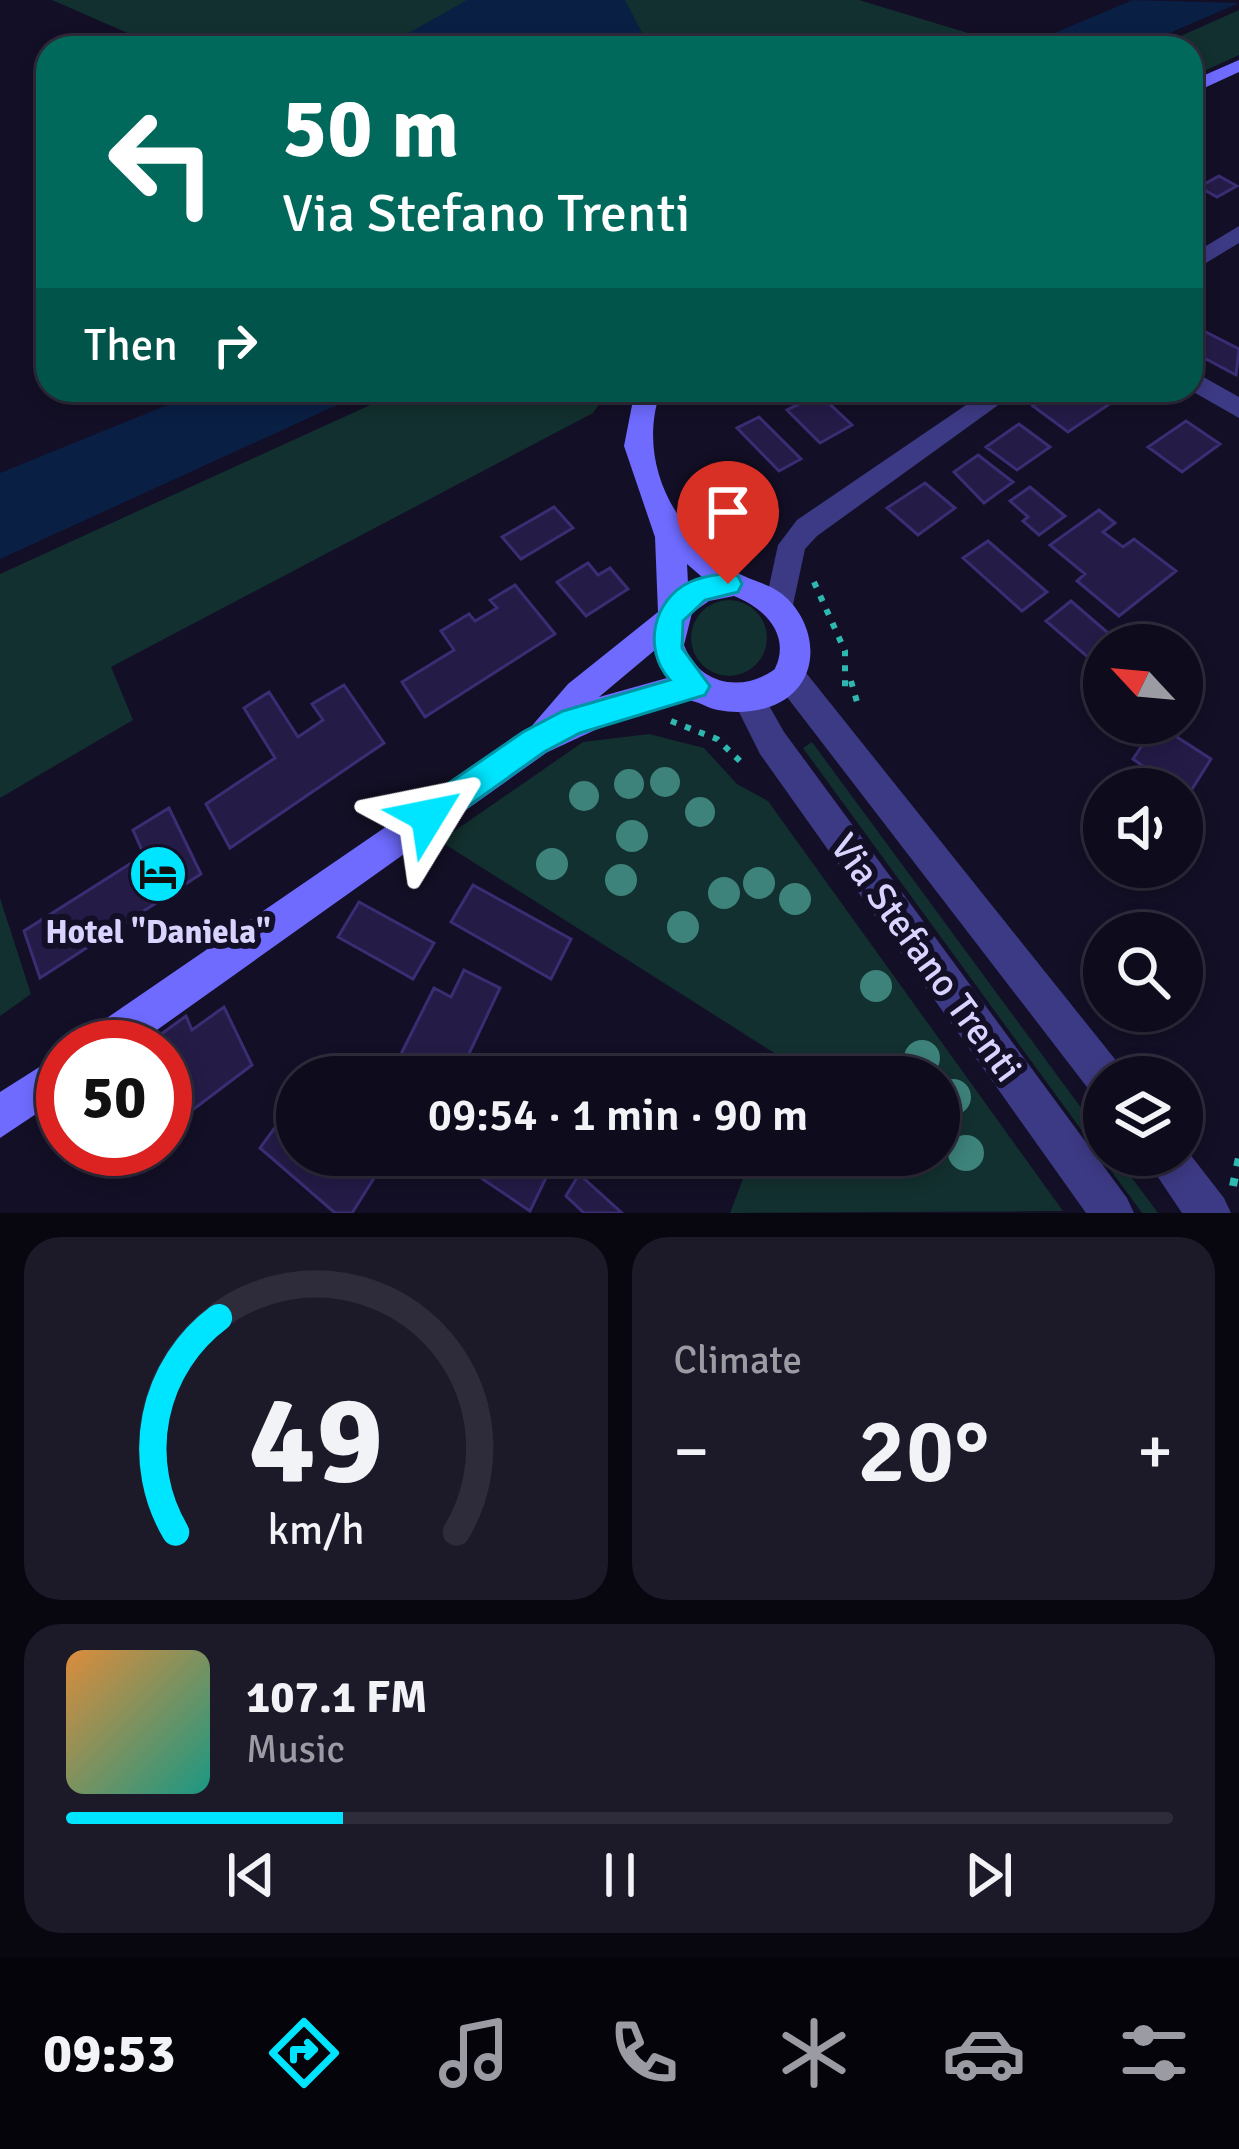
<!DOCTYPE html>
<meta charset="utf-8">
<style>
:root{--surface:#0e0b1c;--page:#1c1929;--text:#f1f3f6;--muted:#9b9ba3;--line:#2e2b3b;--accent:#00e5ff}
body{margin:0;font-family:Signika,sans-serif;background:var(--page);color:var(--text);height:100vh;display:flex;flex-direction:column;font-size:45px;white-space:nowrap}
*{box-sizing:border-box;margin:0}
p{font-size:39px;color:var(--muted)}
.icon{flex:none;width:66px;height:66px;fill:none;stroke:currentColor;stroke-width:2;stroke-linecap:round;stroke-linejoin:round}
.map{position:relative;height:1213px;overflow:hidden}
.panel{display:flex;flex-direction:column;gap:24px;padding:24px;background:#08060f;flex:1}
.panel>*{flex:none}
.guide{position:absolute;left:36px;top:36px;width:1167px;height:366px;border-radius:36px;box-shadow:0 6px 18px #0003,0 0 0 3px var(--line);background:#00695c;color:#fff;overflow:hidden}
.needle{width:78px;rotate:296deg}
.fabs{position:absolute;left:1083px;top:624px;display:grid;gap:24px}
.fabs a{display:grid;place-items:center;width:120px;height:120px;border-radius:50%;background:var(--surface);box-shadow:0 6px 18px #0003,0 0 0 3px var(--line);font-size:60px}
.speed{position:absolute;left:36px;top:1020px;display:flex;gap:24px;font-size:60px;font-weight:700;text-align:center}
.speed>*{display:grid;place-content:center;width:156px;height:156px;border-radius:50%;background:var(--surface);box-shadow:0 6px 18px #0003,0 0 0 3px var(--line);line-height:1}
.speed .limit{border:18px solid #d22;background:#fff;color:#111}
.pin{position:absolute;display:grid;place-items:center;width:102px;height:102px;color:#fff;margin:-123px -51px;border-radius:50% 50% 50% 0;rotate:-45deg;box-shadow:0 0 12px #0007}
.pin .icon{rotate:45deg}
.me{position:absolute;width:132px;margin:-66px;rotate:55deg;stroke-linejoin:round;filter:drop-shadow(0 0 9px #0008)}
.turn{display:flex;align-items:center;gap:42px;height:252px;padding:0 48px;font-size:54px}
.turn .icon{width:156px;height:156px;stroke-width:2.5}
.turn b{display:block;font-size:84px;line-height:102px}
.then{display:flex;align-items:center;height:114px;padding:0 48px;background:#0003;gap:24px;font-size:45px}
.big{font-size:90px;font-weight:600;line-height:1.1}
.panel .card{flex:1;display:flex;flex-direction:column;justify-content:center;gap:18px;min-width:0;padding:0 42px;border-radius:36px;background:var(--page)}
.panel .dial{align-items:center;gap:0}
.dial svg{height:312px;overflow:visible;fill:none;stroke:var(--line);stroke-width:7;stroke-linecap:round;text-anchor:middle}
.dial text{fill:var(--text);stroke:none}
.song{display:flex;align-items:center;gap:36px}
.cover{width:144px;height:144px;border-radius:18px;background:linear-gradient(135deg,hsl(30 70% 55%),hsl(170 70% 35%))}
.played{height:12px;border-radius:6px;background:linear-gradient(90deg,var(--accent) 25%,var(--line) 25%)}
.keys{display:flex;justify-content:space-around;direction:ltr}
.heat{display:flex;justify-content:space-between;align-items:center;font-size:66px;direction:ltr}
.panel .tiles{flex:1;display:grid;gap:24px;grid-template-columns:1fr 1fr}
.card:last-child{grid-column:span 2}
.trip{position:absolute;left:276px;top:1056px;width:684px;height:120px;border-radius:60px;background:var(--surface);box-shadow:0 6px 18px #0003,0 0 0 3px var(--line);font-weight:600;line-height:120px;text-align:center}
.tabs{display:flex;height:192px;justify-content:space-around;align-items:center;background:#06040b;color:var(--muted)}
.tabs .icon{width:84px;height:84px}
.tabs .active{color:var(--accent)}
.tabs b{font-size:54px;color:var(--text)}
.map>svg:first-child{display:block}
.green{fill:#12302f}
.water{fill:#0a1f44}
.building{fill:#241b47;stroke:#3b2d73;stroke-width:3}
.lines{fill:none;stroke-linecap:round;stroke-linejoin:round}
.path-far1{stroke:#2fb8b0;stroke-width:6;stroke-dasharray:6 9;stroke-linecap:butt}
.path{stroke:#2fb8b0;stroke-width:8;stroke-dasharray:8 12;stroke-linecap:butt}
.street{fill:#3d3a85;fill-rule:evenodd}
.secondary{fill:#6f6bff;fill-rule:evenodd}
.tree{fill:#3d827b}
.route{fill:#00e5ff;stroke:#0095a6;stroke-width:3}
.labels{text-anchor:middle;stroke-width:12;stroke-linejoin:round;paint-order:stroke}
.poi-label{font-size:33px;font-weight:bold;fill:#d9d4ff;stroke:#130f26}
.near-street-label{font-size:39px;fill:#d9d4ff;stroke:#130f26}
</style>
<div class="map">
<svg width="1239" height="1213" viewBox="0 0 1239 1213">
<rect width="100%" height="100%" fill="#130f26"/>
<!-- green -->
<path class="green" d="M52,0H859L968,33L929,48H162Z
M1239,10V55L1191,77V48H1154Z
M403,390H609L593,413L111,667L133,720L0,798V574Z
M691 638a38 38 0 1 1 76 0a38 38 0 1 1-76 0Z
M649,734L704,748L737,784L768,801L1063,1211L730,1213L752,1155H939V1077H781L787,1061L440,841L583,742Z
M812,742L1104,1139V1155H1115L1158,1213H1142L803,748Z
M0,898L31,994L0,1016Z"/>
<!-- water -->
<path class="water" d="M467,0H625L650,48H382Z
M1133,0L1239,3L1135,48H1019Z
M204,390H370L0,559V473Z"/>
<!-- building -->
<path class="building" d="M1219,176L1237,186L1217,197L1199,187Z
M1194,326L1239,349L1236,375L1191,351Z
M1059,390H1071L1085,401L1100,391L1114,401L1068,432L1033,406Z
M819,394L852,425L820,443L787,410Z
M759,417L801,459L779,471L737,428Z
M1186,421L1220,444L1182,472L1148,447Z
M1019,424L1050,447L1017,470L986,447Z
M978,455L1013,482L984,503L954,472Z
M729,478L753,504L714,525L690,498Z
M925,483L955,508L918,535L887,508Z
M1030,487L1065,516L1039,535L1023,521L1028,517L1010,501Z
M554,507L573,528L521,559L502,537Z
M1099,510L1115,523L1103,532L1123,547L1134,539L1176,571L1119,616L1077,581L1085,574L1050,545Z
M988,541L1047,592L1022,611L963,558Z
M588,563L598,575L610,568L628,589L586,616L557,582Z
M515,585L555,634L425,717L402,682L454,650L441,631L469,614L475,621L497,608L490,600Z
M1071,601L1122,645H1104V671L1046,621Z
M344,685L384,743L230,848L206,804L275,758L244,708L269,692L298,737L323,720L312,704Z
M1182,694L1198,705L1177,737L1211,759L1187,797L1133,759L1157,723H1182Z
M169,808L201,874L40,978L24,931L144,855L133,830Z
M473,885L571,939L551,979L451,922Z
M359,902L434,943L413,979L338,937Z
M464,970L500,988L458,1077H412L419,1064L401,1054L434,988L451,997Z
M224,1007L252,1065L186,1115L165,1067V1047H156L153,1040L186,1016L192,1030Z
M297,1097V1155L388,1156L352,1213H335L260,1148Z
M489,1155H557L530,1211L478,1176Z
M579,1174L622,1213H584L566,1196Z"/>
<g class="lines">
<!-- path-far1 -->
<path class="path-far1" d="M814,582L845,651V692
M851,681L859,709
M671,721L717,739L741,762L746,759"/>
<!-- path -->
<path class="path" d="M1233,1186L1239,1158"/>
<!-- street -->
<path class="street" d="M1239,226V243L1191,272V255Z
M1191,370L1239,397V418L1190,390Z
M988,390H1019L817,536L805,549L791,614L780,618L769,614L765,605L778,545L797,520Z
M788,660L799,664L1118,1063L1124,1077H1104V1097L1090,1091L777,684L772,674L777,664Z
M748,683L759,688L784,732L1127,1198L1134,1213H1086L760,754L732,698L737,688Z
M1182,1144L1224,1198L1231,1213H1182L1143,1155H1182Z"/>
<!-- secondary -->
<path class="secondary" d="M1239,60V72L1191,94V81Z
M635,390H661C636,460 673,530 733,570C749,581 767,582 782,594C811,617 822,663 795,691C776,711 743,715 718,710C709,709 700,702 692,701C657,698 579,738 546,753L133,1047H79L85,1033L530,728L568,684L658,612L655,537L624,446ZM687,564L702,577L688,583ZM734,596C765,608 791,635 775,669C742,693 699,685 684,645L692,613L709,601ZM655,650L667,678L599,697Z
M63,1052V1096L0,1138V1092Z"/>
</g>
<!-- trees -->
<g class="tree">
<circle cx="665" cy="782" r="15"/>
<circle cx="629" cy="784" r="15"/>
<circle cx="584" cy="796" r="15"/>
<circle cx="700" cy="812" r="15"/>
<circle cx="632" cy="836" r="16"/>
<circle cx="552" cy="864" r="16"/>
<circle cx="621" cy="880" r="16"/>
<circle cx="759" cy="883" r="16"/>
<circle cx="724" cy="893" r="16"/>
<circle cx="795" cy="899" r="16"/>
<circle cx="683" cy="927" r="16"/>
<circle cx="876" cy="986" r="16"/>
<circle cx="922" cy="1058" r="18"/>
<circle cx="953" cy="1097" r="18"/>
<circle cx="966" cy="1153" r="18"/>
</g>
<!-- route -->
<path class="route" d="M728,573L738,576L742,584L738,592L705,600L683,621L682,648L710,686L705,695L580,733L544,752L439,827L428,831L417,827L412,816L417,805L523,732L563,711L670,680C642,649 653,599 690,582C701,576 716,575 728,573Z"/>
<!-- icons -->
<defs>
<g id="hotel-disc" transform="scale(3)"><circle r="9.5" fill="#00e5ff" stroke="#130f26"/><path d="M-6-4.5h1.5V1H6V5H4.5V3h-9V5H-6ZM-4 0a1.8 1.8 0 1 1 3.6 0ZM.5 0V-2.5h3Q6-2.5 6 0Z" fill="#111"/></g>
</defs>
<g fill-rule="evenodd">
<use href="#hotel-disc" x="158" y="874"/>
</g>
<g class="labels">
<!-- poi labels -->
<g class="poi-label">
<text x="158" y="943">Hotel "Daniela"</text>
</g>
<!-- near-street labels -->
<g class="near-street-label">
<text transform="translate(927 957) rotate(54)" y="14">Via Stefano Trenti</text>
</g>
</g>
</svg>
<div class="fabs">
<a><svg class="needle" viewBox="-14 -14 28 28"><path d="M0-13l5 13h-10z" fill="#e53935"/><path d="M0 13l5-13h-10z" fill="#9b9ba3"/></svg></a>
<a><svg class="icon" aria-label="sound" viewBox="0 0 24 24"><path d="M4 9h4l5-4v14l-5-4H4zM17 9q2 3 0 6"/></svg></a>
<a><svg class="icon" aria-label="search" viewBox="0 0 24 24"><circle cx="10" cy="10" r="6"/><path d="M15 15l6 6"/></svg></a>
<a><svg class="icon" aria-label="layers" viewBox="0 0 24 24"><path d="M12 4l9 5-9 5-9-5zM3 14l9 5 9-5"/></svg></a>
</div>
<div class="speed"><div class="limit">50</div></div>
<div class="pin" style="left:728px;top:584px;background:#d93025"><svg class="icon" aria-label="arrive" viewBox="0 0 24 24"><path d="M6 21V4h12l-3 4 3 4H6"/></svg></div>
<svg class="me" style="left:428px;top:816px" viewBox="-20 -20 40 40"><path d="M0-17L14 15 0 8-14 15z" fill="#00e5ff" stroke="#fff" stroke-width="4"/></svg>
<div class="trip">09:54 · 1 min · 90 m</div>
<div class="guide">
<div class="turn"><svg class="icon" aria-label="left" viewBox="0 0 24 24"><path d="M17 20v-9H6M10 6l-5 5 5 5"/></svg><div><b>50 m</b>Via Stefano Trenti</div></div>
<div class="then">Then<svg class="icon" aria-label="right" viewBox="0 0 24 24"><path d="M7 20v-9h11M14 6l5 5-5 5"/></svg></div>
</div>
</div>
<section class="panel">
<div class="tiles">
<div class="card dial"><svg viewBox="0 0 100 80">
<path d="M14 69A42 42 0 1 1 86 69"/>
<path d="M14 69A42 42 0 0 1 25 14" stroke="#00e5ff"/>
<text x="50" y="56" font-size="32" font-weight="700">49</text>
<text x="50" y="72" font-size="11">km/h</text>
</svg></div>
<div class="card"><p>Climate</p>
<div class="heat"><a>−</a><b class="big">20°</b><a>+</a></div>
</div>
<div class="card">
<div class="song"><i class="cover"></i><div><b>107.1 FM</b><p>Music</p></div></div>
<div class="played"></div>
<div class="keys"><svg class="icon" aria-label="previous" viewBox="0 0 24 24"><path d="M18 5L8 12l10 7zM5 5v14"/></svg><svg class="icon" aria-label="pause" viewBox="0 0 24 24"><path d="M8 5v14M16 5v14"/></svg><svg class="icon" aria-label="next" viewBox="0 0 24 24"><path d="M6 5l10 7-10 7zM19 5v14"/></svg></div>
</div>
</div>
</section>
<nav class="tabs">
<b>09:53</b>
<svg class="icon active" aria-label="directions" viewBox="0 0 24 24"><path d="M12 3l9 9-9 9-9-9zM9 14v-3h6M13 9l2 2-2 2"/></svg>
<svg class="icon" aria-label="music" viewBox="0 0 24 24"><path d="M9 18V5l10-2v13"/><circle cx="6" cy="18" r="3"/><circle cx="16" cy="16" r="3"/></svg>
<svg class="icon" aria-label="phone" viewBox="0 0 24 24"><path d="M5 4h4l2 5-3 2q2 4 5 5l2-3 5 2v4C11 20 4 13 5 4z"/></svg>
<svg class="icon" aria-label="climate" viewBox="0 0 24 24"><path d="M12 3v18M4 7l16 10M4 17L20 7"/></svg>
<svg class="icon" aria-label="car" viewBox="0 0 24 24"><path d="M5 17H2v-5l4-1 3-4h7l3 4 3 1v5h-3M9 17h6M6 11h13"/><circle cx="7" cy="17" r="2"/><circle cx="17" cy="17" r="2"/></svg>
<svg class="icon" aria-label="filters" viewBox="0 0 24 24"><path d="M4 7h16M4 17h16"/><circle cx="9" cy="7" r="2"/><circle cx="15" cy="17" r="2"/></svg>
</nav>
